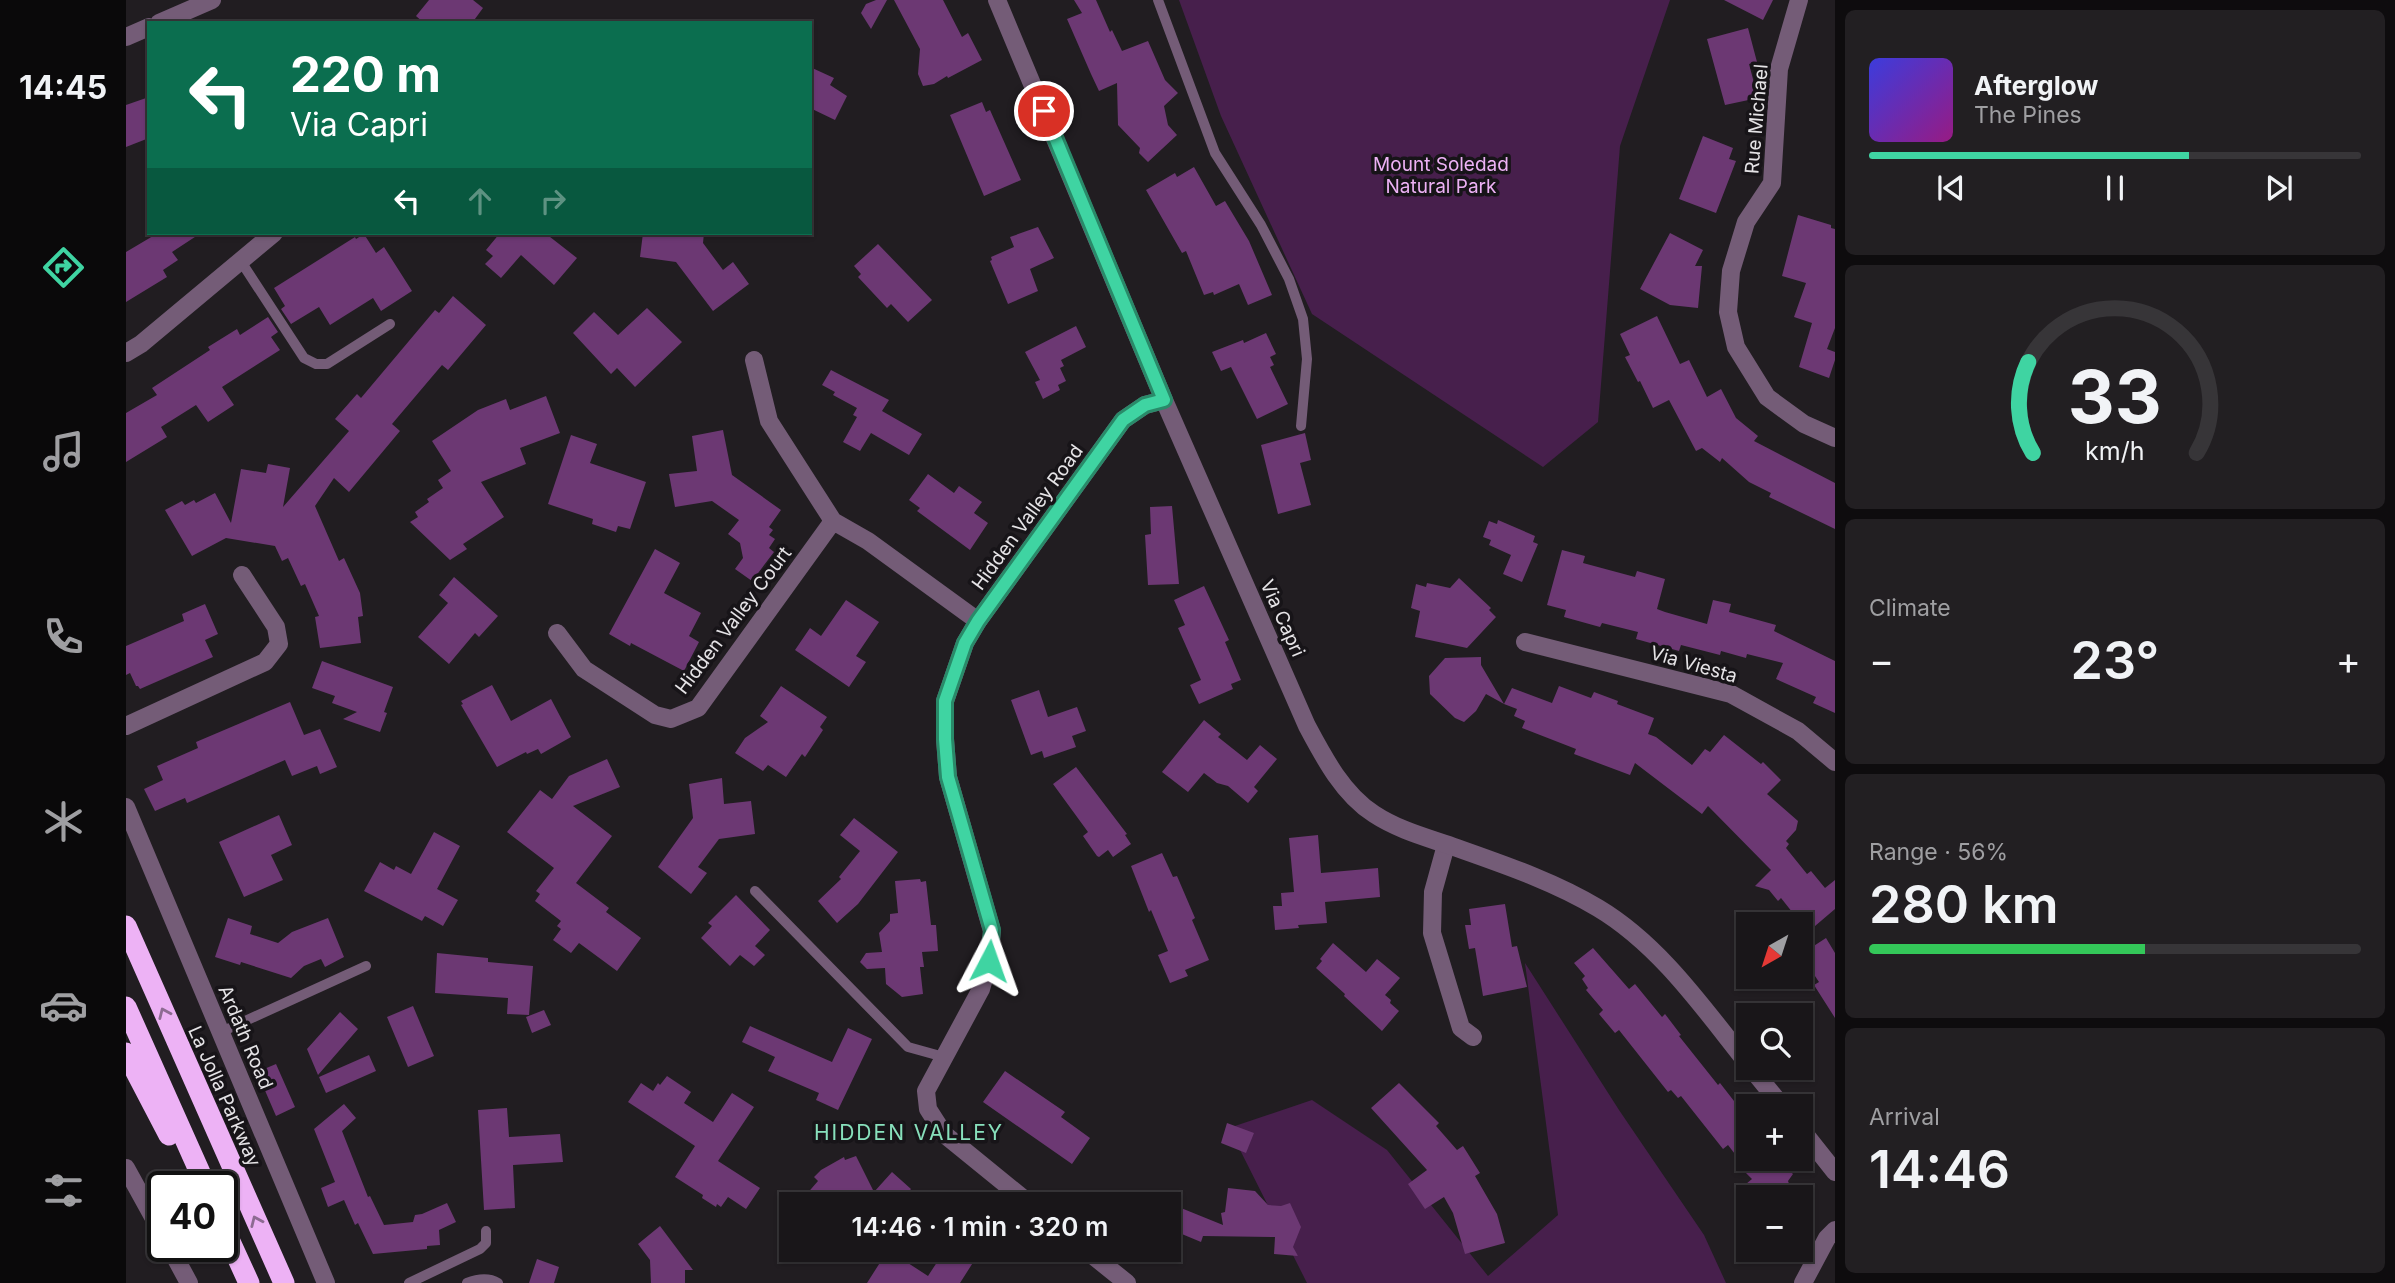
<!DOCTYPE html>
<meta charset="utf-8">
<style>
:root{--surface:#191619;--page:#221f22;--text:#f1f3f6;--muted:#9f9fa2;--line:#373538;--accent:#3fd4a2}
body{margin:0;font-family:Inter,sans-serif;background:var(--page);color:var(--text);height:100vh;display:flex;flex-direction:column;font-size:26px;white-space:nowrap}
*{box-sizing:border-box;margin:0}
p{font-size:23px;color:var(--muted)}
.icon{flex:none;width:38px;height:38px;fill:none;stroke:currentColor;stroke-width:2;stroke-linecap:round;stroke-linejoin:round}
.map{position:relative;flex:1;overflow:hidden}
.panel{display:flex;flex-direction:column;gap:10px;padding:10px;background:#0e0c0e;width:560px}
.panel>*{flex:none}
.hud{position:absolute;left:21px;top:21px;width:665px;height:214px;border-radius:0px;box-shadow:0 2px 5px #0004,0 0 0 2px var(--line);background:#0b6e4f;color:#fff;overflow:hidden}
.needle{width:46px;rotate:219deg}
.fabs{position:absolute;left:1610px;top:912px;display:grid;gap:14px}
.fabs a{display:grid;place-items:center;width:77px;height:77px;border-radius:0px;background:var(--surface);box-shadow:0 2px 5px #0004,0 0 0 2px var(--line);font-size:35px}
.speed{position:absolute;left:21px;top:1171px;display:flex;gap:14px;font-size:35px;font-weight:700;text-align:center}
.speed>*{display:grid;place-content:center;width:91px;height:91px;border-radius:50%;background:var(--surface);box-shadow:0 2px 5px #0004,0 0 0 2px var(--line);line-height:1}
.speed .limit{border:4px solid #111;border-radius:10px;background:#fff;color:#111}
.pin{position:absolute;display:grid;place-items:center;width:60px;height:60px;color:#fff;margin:-30px;border:4px solid #fff;border-radius:50%;box-shadow:0 2px 7px #0007}
.me{position:absolute;width:77px;margin:-38px;rotate:4deg;stroke-linejoin:round;filter:drop-shadow(0 0 5px #0008)}
.turn{display:flex;align-items:center;gap:24px;height:147px;padding:0 28px;font-size:32px}
.turn .icon{width:91px;height:91px;stroke-width:2.5}
.turn b{display:block;font-size:49px;line-height:60px}
.lanes{display:flex;align-items:center;height:66px;padding:0 28px;background:#0003;justify-content:center;gap:35px;direction:ltr}
.lanes .off{opacity:.35}
.big{font-size:52px;font-weight:600;line-height:1.1}
.panel .widget{flex:1;display:flex;flex-direction:column;justify-content:center;gap:10px;min-width:0;padding:0 24px;border-radius:10px;background:var(--page)}
.panel .dial{align-items:center;gap:0}
.dial svg{height:182px;overflow:visible;fill:none;stroke:var(--line);stroke-width:7;stroke-linecap:round;text-anchor:middle}
.dial text{fill:var(--text);stroke:none}
.song{display:flex;align-items:center;gap:21px}
.cover{width:84px;height:84px;border-radius:10px;background:linear-gradient(135deg,hsl(240 70% 55%),hsl(310 70% 35%))}
.played{height:7px;border-radius:4px;background:linear-gradient(90deg,var(--accent) 65%,var(--line) 65%)}
.keys{display:flex;justify-content:space-around;direction:ltr}
.heat{display:flex;justify-content:space-between;align-items:center;font-size:38px;direction:ltr}
.charge{height:10px;border-radius:5px;background:linear-gradient(90deg,#34c759 56%,var(--line) 0)}
.trip{position:absolute;left:653px;top:1192px;width:402px;height:70px;border-radius:0px;background:var(--surface);box-shadow:0 2px 5px #0004,0 0 0 2px var(--line);font-weight:600;line-height:70px;text-align:center}
main{display:flex;flex:1;min-height:0}
.tabs{display:flex;flex-direction:column;width:126px;justify-content:space-around;align-items:center;background:#0a090a;color:var(--muted)}
.tabs .icon{width:49px;height:49px}
.tabs .on{color:var(--accent)}
.tabs b{font-size:32px;color:var(--text)}
.map>svg:first-child{display:block}
.green{fill:#471f4c}
.building{fill:#6c3873}
.lines{fill:none;stroke-linecap:round;stroke-linejoin:round}
.service{stroke:#745c77;stroke-width:10}
.minor{stroke:#745c77;stroke-width:18}
.tertiary{stroke:#745c77;stroke-width:18}
.motorway{stroke:#edb2f5;stroke-width:21}
.oneway{stroke:#8d6b92}
.route-casing{stroke:#298a69;stroke-width:18}
.route{stroke:#3fd4a2;stroke-width:12}
.labels{text-anchor:middle;stroke-width:7;stroke-linejoin:round;paint-order:stroke}
.street-label{font-size:19px;fill:#e5e3e6;stroke:#171418}
.park-label{font-size:19px;fill:#edb1f5;stroke:#171418}
.neighbourhood-label{font-size:21px;letter-spacing:2px;fill:#88e0bc;stroke:#171418}
</style>
<main>
<nav class="tabs">
<b>14:45</b>
<svg class="icon on" aria-label="directions" viewBox="0 0 24 24"><path d="M12 3l9 9-9 9-9-9zM9 14v-3h6M13 9l2 2-2 2"/></svg>
<svg class="icon" aria-label="music" viewBox="0 0 24 24"><path d="M9 18V5l10-2v13"/><circle cx="6" cy="18" r="3"/><circle cx="16" cy="16" r="3"/></svg>
<svg class="icon" aria-label="phone" viewBox="0 0 24 24"><path d="M5 4h4l2 5-3 2q2 4 5 5l2-3 5 2v4C11 20 4 13 5 4z"/></svg>
<svg class="icon" aria-label="climate" viewBox="0 0 24 24"><path d="M12 3v18M4 7l16 10M4 17L20 7"/></svg>
<svg class="icon" aria-label="car" viewBox="0 0 24 24"><path d="M5 17H2v-5l4-1 3-4h7l3 4 3 1v5h-3M9 17h6M6 11h13"/><circle cx="7" cy="17" r="2"/><circle cx="17" cy="17" r="2"/></svg>
<svg class="icon" aria-label="filters" viewBox="0 0 24 24"><path d="M4 7h16M4 17h16"/><circle cx="9" cy="7" r="2"/><circle cx="15" cy="17" r="2"/></svg>
</nav>
<div class="map">
<svg width="1709" height="1283" viewBox="0 0 1709 1283">
<rect width="100%" height="100%" fill="#211d21"/>
<!-- green -->
<path class="green" d="M1053,0H1544L1494,146L1472,422L1417,467L1186,314L1095,116Z
M1399,963L1493,1110L1578,1235L1600,1283H1181L1103,1128L1186,1100L1261,1150L1362,1276L1432,1215Z"/>
<!-- building -->
<path class="building" d="M303,0H347L357,8L346,23H298L290,16Z
M750,0H761L745,29L735,13L740,4Z
M768,0H817L836,37L842,33L856,60L822,78L821,76L808,84L797,86L792,74L794,49Z
M948,0H970L984,32L986,30L996,51L1022,41L1039,80L1052,93L1038,106L1042,125L1051,135L1022,162L1013,153L1014,148L992,125L991,83L973,91L965,74L941,19L956,13Z
M1598,0H1647L1637,20Z
M1622,28L1631,62L1623,64L1632,98L1599,105L1581,39Z
M684,67L708,78L704,85L721,96L709,120L684,108Z
M23,97V138L0,147V105Z
M856,102L860,112L864,110L895,180L858,196L824,115Z
M1577,136L1607,148L1603,159L1610,161L1590,213L1553,199Z
M1068,167L1090,206L1099,201L1123,241L1146,295L1122,305L1113,284L1088,295L1087,292L1078,295L1060,251L1056,253L1020,190L1049,173L1051,177Z
M1672,215L1705,225V228L1709,229V328L1701,349L1709,352V360L1703,378L1673,367L1686,323L1668,317L1680,283L1656,276Z
M912,227L928,258L904,269L912,291L882,304L864,261L866,260L865,257L888,247L884,237Z
M32,233H75L46,252L52,260L37,270L41,277L0,302V252Z
M374,233H419L451,258L428,285L395,255L375,278L359,264L367,256L360,250Z
M517,233H578L577,243L597,270L607,262L623,284L587,311L550,262L514,257Z
M1544,233L1577,250L1569,266H1576L1572,308L1544,305L1514,289Z
M238,234L250,253L258,247L286,291L255,311L247,298L204,325L193,307L165,324L155,309L159,306L148,288L229,237L230,239Z
M752,244L806,300L782,322L765,304L761,308L732,277L735,274L728,266Z
M327,296L360,325L322,370L316,365L266,424L274,431L223,492L208,478L189,506L213,561L218,558L234,593L237,616L232,617L235,643L194,648L189,617L193,616L179,584L175,586L162,558L156,561L149,546L100,538L66,556L39,510L56,501L59,505L68,500L70,503L89,493L105,523L115,469L140,473L142,464L164,468L157,507L223,431L209,419L231,394L235,398L309,310L313,313Z
M521,308L556,342L509,387L491,368L485,374L447,333L468,312L492,335Z
M1531,316L1554,364L1563,360L1581,397L1595,389L1610,418L1632,436L1628,441L1709,483V529L1643,497L1645,493L1623,482L1596,458L1594,462L1576,448L1570,451L1543,400L1527,408L1514,381L1512,382L1499,357L1504,355L1494,334Z
M142,317L152,332L145,337L154,350L96,387L108,405L82,422L70,405L35,427L41,437L0,462V413L31,395L26,388L84,350L82,347L111,329L114,335Z
M950,326L960,347L935,360L938,366L934,368L940,381L932,385L934,390L917,399L909,382L914,380L899,352Z
M1140,333L1150,354L1144,357L1148,365L1144,367L1162,404L1131,419L1105,367L1095,371L1086,352L1117,340L1118,343Z
M705,370L763,400L756,411L796,434L783,455L745,433L734,451L717,442L731,417L727,415L731,408L707,395L709,392L696,385Z
M420,396L434,433L394,448L400,464L355,482L378,517L337,544L341,549L324,560L284,522L292,517L289,512L303,502L301,499L317,488L312,480L325,471L306,441L352,410L380,399L384,410Z
M597,430L606,475L655,510L643,527L647,530L643,535L649,539L643,548L648,552L626,581L609,569L617,558L614,543L602,534L613,520L586,501L549,507L543,474L571,471L566,436Z
M1179,433L1185,460L1174,463L1185,505L1152,514L1135,445Z
M445,435L471,444L464,463L520,482L504,529L492,526L490,532L466,524L467,519L422,504Z
M802,474L828,493L833,486L856,502L848,513L862,523L844,550L791,511L794,508L783,500Z
M1046,506L1053,584L1022,585L1019,535L1025,534L1024,507Z
M1372,520L1409,536L1407,542L1412,544L1396,582L1377,574L1385,555L1363,545L1365,540L1357,537L1363,521L1371,524Z
M529,549L554,563L538,593L575,613L563,636L573,642L558,671L505,643L504,646L483,634Z
M1436,550L1459,556L1457,563L1509,577L1511,571L1539,579L1531,609L1539,612L1581,624L1587,600L1605,604L1603,612L1650,625L1648,631L1709,661V713L1687,703L1690,697L1650,679L1657,663L1621,654L1620,658L1595,651L1594,655L1555,645L1553,651L1510,639L1512,632L1476,623L1474,627L1438,617L1440,610L1421,605Z
M328,577L372,616L353,637L349,633L323,664L292,637L322,603L313,595Z
M1333,578L1365,608L1363,610L1370,617L1341,648L1289,637L1294,611L1285,608L1290,584L1300,587L1301,583L1324,588Z
M1078,586L1103,640L1099,642L1115,680L1105,684L1107,689L1073,704L1064,685L1075,680L1052,628L1059,625L1048,600Z
M720,600L753,622L730,656L740,662L723,687L669,650L684,628L695,636Z
M79,604L92,634L79,640L87,657L14,689L12,686H10L4,673L0,675V646L58,621L56,614Z
M1355,657V665L1378,704L1360,694L1350,711L1338,722L1329,718L1304,694L1303,676L1319,658Z
M196,661L267,687L258,712L261,713L254,732L217,719L231,712L206,703L209,696L186,688Z
M366,685L385,721L425,699L445,737L415,754L412,749L401,754L400,752L371,767L335,705L337,704L335,701Z
M655,686L701,717L694,727L697,730L679,757L676,754L660,777L642,765L637,771L609,753L619,738L642,722L634,716Z
M1433,686L1465,698L1468,692L1492,701L1491,704L1528,718L1522,734L1530,737L1566,765L1579,749L1584,752L1598,735L1635,764L1637,762L1655,780L1641,794L1672,821L1670,830L1660,841L1663,844L1660,848L1681,874L1685,871L1699,888L1709,880V909L1682,932L1655,898L1652,901L1643,890L1629,886L1645,870L1582,806L1576,814L1509,763L1504,775L1448,754L1450,749L1396,728L1399,721L1388,716L1391,709L1378,704L1386,688L1426,703Z
M913,690L922,717L951,707L960,731L946,736L950,747L918,758L916,751L905,755L885,700Z
M164,702L178,735L194,729L211,767L194,774L191,766L166,776L159,760L61,803L59,798L29,811L18,789L37,780L31,766L72,748L70,742Z
M1078,720L1095,734L1092,737L1121,760L1134,745L1151,759L1128,787L1132,791L1122,803L1102,786L1091,783L1078,773L1062,792L1036,772Z
M481,759L494,787L447,806L486,836L450,883L483,908L480,912L515,938L491,971L453,943L445,953L427,940L435,929L431,926L435,921L409,901L414,894L410,891L428,868L381,832L414,790L426,799L443,776Z
M950,767L1001,834L999,835L1005,844L987,857L982,850L973,857L971,856L957,836L962,832L927,784Z
M596,778L598,804L625,801L629,834L593,839L572,867L581,873L565,894L532,867L567,818L563,784Z
M153,815L166,845L145,855L157,880L118,897L93,842Z
M728,818L772,852L732,904L711,923L692,901L715,879L713,877L734,851L714,835Z
M308,832L334,846L311,889L332,900L317,926L299,916L296,921L238,891L254,862L268,870L270,866L285,874Z
M1192,835L1195,873L1252,868L1254,897L1199,902L1201,923L1172,925L1173,928L1149,930L1147,906H1156L1155,893L1168,892L1163,838Z
M1036,853L1047,877L1051,876L1069,918L1066,920L1083,960L1059,970L1062,976L1044,983L1032,955L1042,951L1025,910L1023,912L1005,866Z
M794,879L795,882L800,881L805,925H810L812,951L796,952L798,967H794L797,994L776,997L760,984L759,968L741,969L734,962L740,953L756,952L753,933L764,921V914L772,913L769,881Z
M610,895L644,930L629,946L639,955L628,966L614,955L604,966L575,938L586,926L582,923Z
M1379,904L1386,947L1391,946L1401,987L1357,996L1349,948L1343,949L1339,925H1345L1343,909Z
M102,918L126,926L124,934L152,943L166,932L202,918L218,957L199,967L195,959L178,966L165,978L115,962L114,965L89,957Z
M1700,938L1709,953V1018L1688,985L1693,982L1683,967L1688,963L1680,951Z
M1207,943L1240,972L1251,959L1274,978L1259,995L1265,1000L1264,1003L1273,1011L1256,1031L1218,996L1219,994L1190,968L1196,961L1194,959Z
M1467,948L1503,989L1509,984L1536,1017L1539,1014L1555,1035L1553,1036L1592,1085L1594,1083L1622,1119V1158H1651L1667,1174L1662,1181L1668,1197H1625L1620,1184L1626,1179L1620,1173L1622,1171L1602,1145L1597,1149L1555,1096L1552,1098L1545,1090L1542,1092L1493,1030L1489,1033L1473,1014L1477,1010L1460,990L1462,988L1456,979L1459,976L1448,963Z
M311,953L362,958V962L407,966L403,1015L381,1014L382,998L309,993Z
M287,1006L308,1056L282,1067L261,1017Z
M418,1010L425,1025L406,1033L400,1017Z
M214,1012L232,1029L192,1075L181,1049Z
M624,1026L706,1062L722,1028L746,1039L712,1110L690,1100L693,1093L642,1071L649,1057L616,1042Z
M243,1055L250,1071L200,1093L193,1077Z
M150,1064L169,1107L150,1116L131,1072Z
M879,1071L939,1112L935,1117L964,1138L946,1164L857,1102Z
M541,1076L565,1092L558,1103L587,1122L606,1093L628,1107L592,1161L634,1188L620,1209L602,1197L595,1207L591,1204L590,1207L576,1198L577,1195L549,1177L569,1146L502,1102L515,1083L527,1091L532,1083L534,1085Z
M1273,1083L1313,1123L1310,1126L1331,1150L1337,1146L1354,1173L1349,1176L1371,1214L1379,1243L1339,1254L1327,1213L1318,1197L1299,1209L1282,1184L1301,1170L1245,1108Z
M218,1104L230,1118L216,1131L242,1197L244,1196L258,1225L287,1222L289,1215L296,1214L321,1203L330,1222L313,1230L314,1245L301,1246V1249L247,1254L232,1223L229,1225L218,1200L202,1207L195,1188L209,1182L188,1129Z
M381,1108L383,1137L434,1134L437,1162L387,1165L389,1208L358,1210L352,1110Z
M1101,1123L1128,1133L1120,1153L1095,1143Z
M730,1156L748,1192L766,1172L785,1189L772,1204H672L692,1181L688,1177L695,1170L718,1157L719,1160Z
M1102,1188L1129,1191L1142,1205L1155,1206L1164,1203L1175,1227L1167,1247L1172,1256L1148,1254L1149,1237L1077,1236L1075,1242L1051,1232L1053,1229L1043,1225V1195L1055,1208L1097,1225L1095,1213L1099,1212Z
M534,1226L567,1270H559V1283H525L524,1260L512,1244Z
M762,1250L802,1276L819,1250H855L834,1283H741Z
M411,1259L433,1267L428,1283H403Z"/>
<g class="lines">
<!-- service -->
<path class="service" d="M1032,0L1089,153L1135,225L1163,279L1177,319L1181,359L1175,426
M114,260L178,358L190,364H201L264,324
M629,891L782,1047L818,1057
M95,1032L240,966
M283,1283L354,1249L360,1243V1231
M341,1283C351,1279 362,1277 372,1283"/>
<!-- minor -->
<path class="minor" d="M1673,0L1653,69L1646,183L1620,222L1605,271L1602,312L1610,347L1641,397L1678,424L1709,438
M33,23L86,0
M0,37L23,27
M0,353L15,344L148,233
M628,360L643,421L707,521L742,541L852,621
M431,633L458,669L529,715L545,719L572,708L707,521
M1399,642L1605,694L1672,731L1709,762
M0,726L139,662L153,644L150,627L116,575
M0,807L200,1283
M1320,845L1307,892L1306,933L1335,1028L1347,1037
M1677,1283L1701,1238L1709,1230"/>
<!-- tertiary -->
<path class="tertiary" d="M871,0L1038,400L1181,726C1198,758 1217,794 1248,814C1274,831 1303,838 1331,848C1379,865 1429,882 1472,908C1534,945 1578,1009 1622,1064
M1625,1068L1656,1106
M1675,1129L1709,1172
M0,1168L37,1235
M904,1204L818,1134L802,1109L800,1091L855,989L863,961L866,931L822,777L819,739V701L839,643L852,621L997,420L1019,405L1038,400
M43,1246L63,1283
M960,1250L1001,1283"/>
<!-- motorway -->
<path class="motorway" d="M0,926L158,1283
M0,1007L80,1186
M0,1053L43,1135
M96,1224L123,1283"/>
</g>
<!-- one-way arrows -->
<defs><path id="oneway-chevron" d="M-2-3.5L2.5 0L-2 3.5" fill="none" stroke-width="1.6" stroke-linecap="round" stroke-linejoin="round" transform="scale(1.75)"/></defs>
<g class="oneway">
<use href="#oneway-chevron" transform="translate(38 1013) rotate(-114)"/>
<use href="#oneway-chevron" transform="translate(130 1221) rotate(-114)"/>
</g>
<g class="lines">
<!-- route casing -->
<g class="route-casing">
<path id="route" d="M863,961L866,930L822,777L819,739V701L839,643L852,621L997,420L1019,405L1038,400L918,111"/>
</g>
<!-- route -->
<use href="#route" class="route"/>
</g>
<g class="labels">
<!-- street labels -->
<g class="street-label">
<text transform="translate(1630 119) rotate(-85)" y="7">Rue Michael</text>
<text transform="translate(901 517) rotate(-54)" y="7">Hidden Valley Road</text>
<text transform="translate(1157 618) rotate(66)" y="7">Via Capri</text>
<text transform="translate(607 620) rotate(-53)" y="7">Hidden Valley Court</text>
<text transform="translate(1568 664) rotate(16)" y="7">Via Viesta</text>
<text transform="translate(120 1037) rotate(67)" y="7">Ardath Road</text>
<text transform="translate(99 1096) rotate(66)" y="7">La Jolla Parkway</text>
</g>
<!-- park labels -->
<g class="park-label">
<text x="1315" y="171">Mount Soledad<tspan x="1315" dy="22">Natural Park</tspan></text>
</g>
<!-- neighbourhood labels -->
<g class="neighbourhood-label">
<text x="783" y="1140">HIDDEN VALLEY</text>
</g>
</g>
</svg>
<div class="fabs">
<a><svg class="needle" viewBox="-14 -14 28 28"><path d="M0-13l5 13h-10z" fill="#e53935"/><path d="M0 13l5-13h-10z" fill="#9f9fa2"/></svg></a>
<a><svg class="icon" aria-label="search" viewBox="0 0 24 24"><circle cx="10" cy="10" r="6"/><path d="M15 15l6 6"/></svg></a>
<a>+</a>
<a>−</a>
</div>
<div class="speed"><div class="limit">40</div></div>
<div class="pin" style="left:918px;top:111px;background:#d93025"><svg class="icon" aria-label="arrive" viewBox="0 0 24 24"><path d="M6 21V4h12l-3 4 3 4H6"/></svg></div>
<svg class="me" style="left:863px;top:961px" viewBox="-20 -20 40 40"><path d="M0-17L14 15 0 8-14 15z" fill="#3fd4a2" stroke="#fff" stroke-width="4"/></svg>
<div class="trip">14:46 · 1 min · 320 m</div>
<div class="hud">
<div class="turn"><svg class="icon" aria-label="left" viewBox="0 0 24 24"><path d="M17 20v-9H6M10 6l-5 5 5 5"/></svg><div><b>220 m</b>Via Capri</div></div>
<div class="lanes"><svg class="icon" aria-label="left" viewBox="0 0 24 24"><path d="M17 20v-9H6M10 6l-5 5 5 5"/></svg><svg class="icon off" aria-label="ahead" viewBox="0 0 24 24"><path d="M12 20V5M6 11l6-6 6 6"/></svg><svg class="icon off" aria-label="right" viewBox="0 0 24 24"><path d="M7 20v-9h11M14 6l5 5-5 5"/></svg></div>
</div>
</div>
<section class="panel">
<div class="widget">
<div class="song"><i class="cover"></i><div><b>Afterglow</b><p>The Pines</p></div></div>
<div class="played"></div>
<div class="keys"><svg class="icon" aria-label="previous" viewBox="0 0 24 24"><path d="M18 5L8 12l10 7zM5 5v14"/></svg><svg class="icon" aria-label="pause" viewBox="0 0 24 24"><path d="M8 5v14M16 5v14"/></svg><svg class="icon" aria-label="next" viewBox="0 0 24 24"><path d="M6 5l10 7-10 7zM19 5v14"/></svg></div>
</div>
<div class="widget dial"><svg viewBox="0 0 100 80">
<path d="M14 69A42 42 0 1 1 86 69"/>
<path d="M14 69A42 42 0 0 1 12 29" stroke="#3fd4a2"/>
<text x="50" y="56" font-size="32" font-weight="700">33</text>
<text x="50" y="72" font-size="11">km/h</text>
</svg></div>
<div class="widget"><p>Climate</p>
<div class="heat"><a>−</a><b class="big">23°</b><a>+</a></div>
</div>
<div class="widget"><p>Range · 56%</p><b class="big">280 km</b><div class="charge"></div></div>
<div class="widget"><p>Arrival</p><b class="big">14:46</b></div>
</section>
</main>
